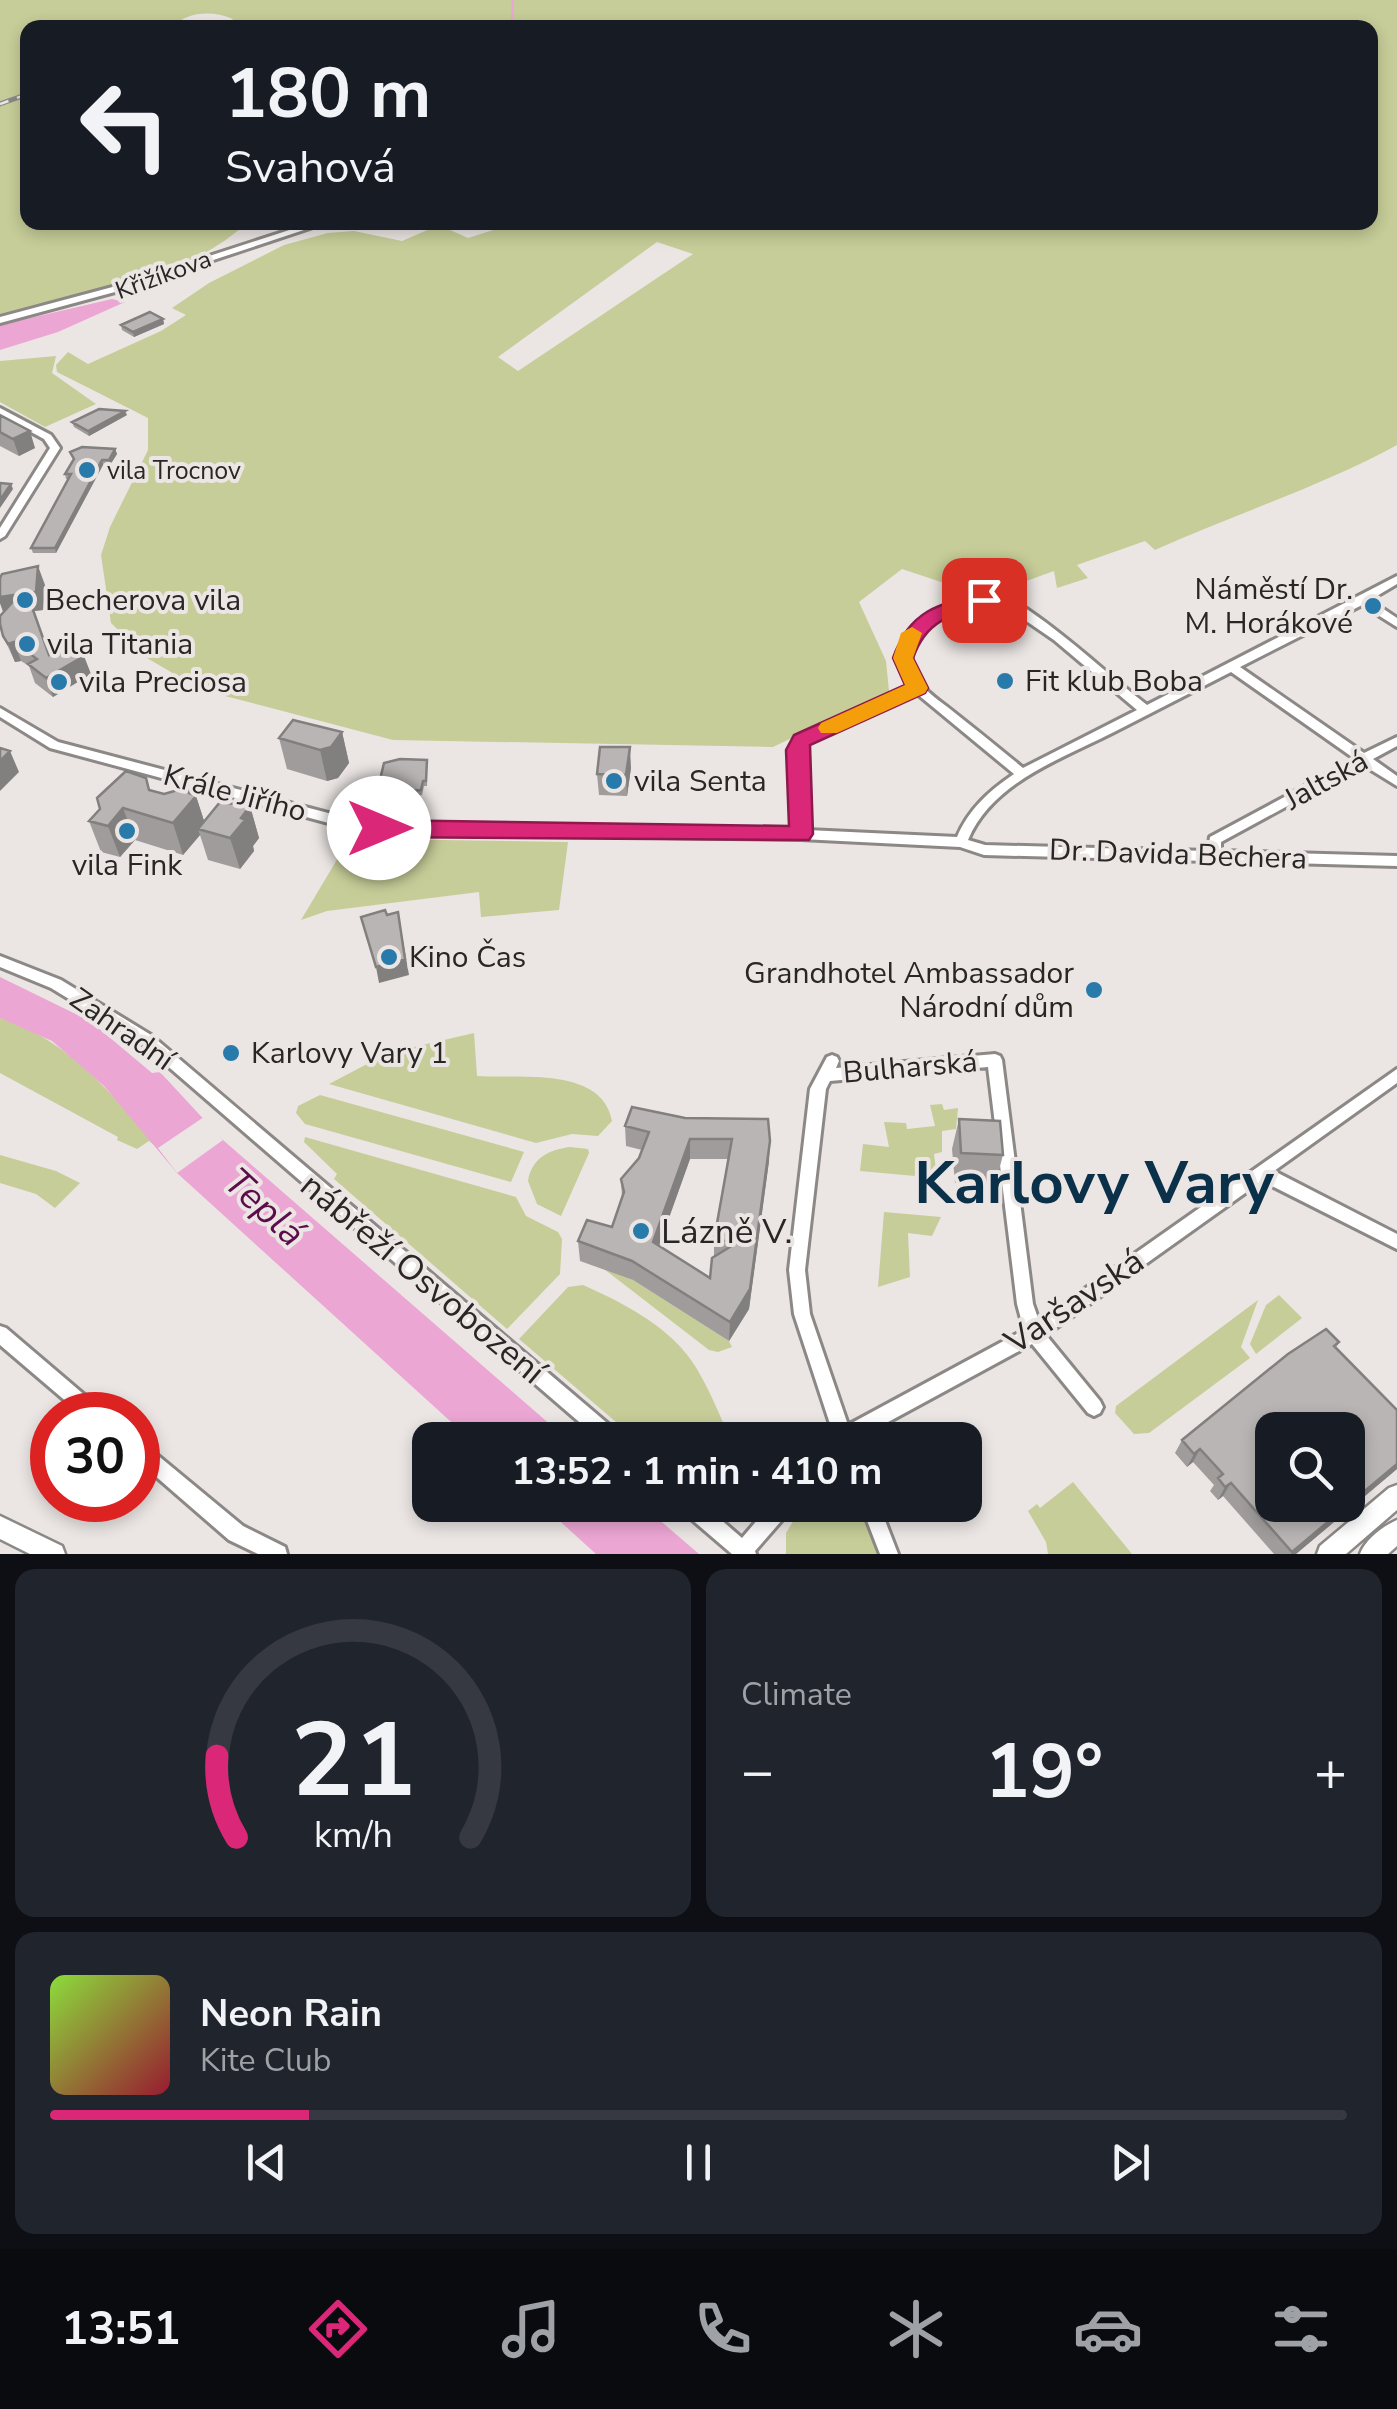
<!DOCTYPE html>
<meta charset="utf-8">
<style>
:root{--surface:#171b24;--page:#20242c;--text:#f1f3f6;--muted:#9ea1a6;--line:#363941;--accent:#db2777}
body{margin:0;font-family:"Nunito Sans",sans-serif;background:var(--page);color:var(--text);height:100vh;display:flex;flex-direction:column;font-size:38px;white-space:nowrap}
*{box-sizing:border-box;margin:0}
p{font-size:32px;color:var(--muted)}
.icon{flex:none;width:55px;height:55px;fill:none;stroke:currentColor;stroke-width:2;stroke-linecap:round;stroke-linejoin:round}
.map{position:relative;height:1554px;overflow:hidden}
.drawer{display:flex;flex-direction:column;gap:15px;padding:15px;background:#0d0f14;flex:1}
.drawer>*{flex:none}
.top-card{position:absolute;left:20px;top:20px;width:1358px;height:210px;border-radius:20px;box-shadow:0 5px 15px #0003;background:#171b24;color:var(--text);overflow:hidden}
.tools{position:absolute;left:1255px;top:1412px;display:grid;gap:20px}
.tools a{display:grid;place-items:center;width:110px;height:110px;border-radius:20px;background:var(--surface);box-shadow:0 5px 15px #0003;font-size:50px}
.speed{position:absolute;left:30px;top:1392px;display:flex;gap:20px;font-size:50px;font-weight:700;text-align:center}
.speed>*{display:grid;place-content:center;width:130px;height:130px;border-radius:50%;background:var(--surface);box-shadow:0 5px 15px #0003;line-height:1}
.speed .limit{border:15px solid #d22;background:#fff;color:#111}
.pin{position:absolute;display:grid;place-items:center;width:85px;height:85px;color:#fff;margin:-42px;border-radius:20px;box-shadow:0 5px 15px #0006}
.me{position:absolute;width:110px;margin:-55px;rotate:90deg;stroke-linejoin:round;filter:drop-shadow(0 0 8px #0008)}
.turn{display:flex;align-items:center;gap:35px;height:210px;padding:0 40px;font-size:45px}
.turn .icon{width:130px;height:130px;stroke-width:2.5}
.turn b{display:block;font-size:70px;line-height:85px}
.big{font-size:75px;font-weight:700;line-height:1.1}
.drawer .card{flex:1;display:flex;flex-direction:column;justify-content:center;gap:15px;min-width:0;padding:0 35px;border-radius:20px;background:var(--page)}
.drawer .dial{align-items:center;gap:0}
.dial svg{height:260px;overflow:visible;fill:none;stroke:var(--line);stroke-width:7;stroke-linecap:round;text-anchor:middle}
.dial text{fill:var(--text);stroke:none}
.song{display:flex;align-items:center;gap:30px}
.cover{width:120px;height:120px;border-radius:15px;background:linear-gradient(135deg,hsl(90 70% 55%),hsl(350 70% 35%))}
.played{height:10px;border-radius:5px;background:linear-gradient(90deg,var(--accent) 20%,var(--line) 20%)}
.keys{display:flex;justify-content:space-around;direction:ltr}
.heat{display:flex;justify-content:space-between;align-items:center;font-size:55px;direction:ltr}
.drawer .tiles{flex:1;display:grid;gap:15px;grid-template-columns:1fr 1fr}
.card:last-child{grid-column:span 2}
.trip{position:absolute;left:412px;top:1422px;width:570px;height:100px;border-radius:20px;background:var(--surface);box-shadow:0 5px 15px #0003;font-weight:700;line-height:100px;text-align:center}
.menu{display:flex;height:160px;justify-content:space-around;align-items:center;background:#090b0e;color:var(--muted)}
.menu .icon{width:70px;height:70px}
.menu .active{color:var(--accent)}
.menu b{font-size:45px;color:var(--text)}
.map>svg:first-child{display:block}
.green{fill:#c6cd98;fill-rule:evenodd}
.water{fill:#eca6d4}
.pier{fill:#ebe6e4}
.lines{fill:none;stroke-linecap:round;stroke-linejoin:round}
.stream{stroke:#eca6d4;stroke-width:2.5}
.minor-casing{stroke:#8c8886;stroke-width:6}
.tertiary-casing{stroke:#8c8886;stroke-width:5}
.minor{fill:#fff;fill-rule:evenodd}
.tertiary{fill:#fff;fill-rule:evenodd}
.rail-casing{stroke:#8c8887;stroke-width:5}
.rail{stroke:#ebe6e4;stroke-width:2.5;stroke-dasharray:9;stroke-linecap:butt}
.wall{fill:#a09c9c;fill-rule:evenodd}
.shaded-wall{fill:#827f7f}
.building{fill:#bab5b5;stroke:#827f7f;stroke-width:2.5;fill-rule:evenodd}
.route{fill:#db2777;stroke:#8e194d;stroke-width:2.5}
.slow{fill:#f59e0b}
.poi-dot{fill:#287aaa;stroke:#ebe6e4;stroke-width:4}
.labels{text-anchor:middle;stroke-width:8;stroke-linejoin:round;paint-order:stroke}
.far-street-label{font-size:25px;fill:#292726;stroke:#ebe6e4}
.far-poi-label{font-size:25px;fill:#292726;stroke:#ebe6e4;text-anchor:start}
.poi-label{font-size:30px;fill:#292726;stroke:#ebe6e4;text-anchor:start}
.street-label{font-size:30px;fill:#292726;stroke:#ebe6e4}
.near-poi-label{font-size:35px;fill:#292726;stroke:#ebe6e4;text-anchor:start}
.near-street-label{font-size:35px;fill:#292726;stroke:#ebe6e4}
.near-water-label{font-size:38px;font-style:italic;fill:#5d0b4a;stroke:#ebe6e4}
.near-town-label{font-size:60px;font-weight:bold;fill:#0a3149;stroke:#ebe6e4}
</style>
<div class="map">
<svg width="1397" height="1554" viewBox="0 0 1397 1554">
<rect width="100%" height="100%" fill="#ebe6e4"/>
<!-- green -->
<path class="green" d="M0,0H1397V445C1320,487 1235,514 1155,550L1145,541L1077,565L1088,578L1057,588L1054,571L1010,587L1020,595L983,596L902,569L859,602L886,661L889,691L773,747L393,740L225,696L186,681L147,658L111,623L101,555L110,527L148,450V418L57,372L56,365L68,352L88,364L161,331L186,315L172,308L209,283L284,245L328,233L354,231L402,241L439,225L468,238L519,222H1370V28H218L233,19C210,10 189,12 171,27L28,28L27,92L0,102ZM657,242L693,254L518,371L498,357Z
M27,96L28,222L247,223C181,282 84,297 0,315V106Z
M56,356L52,373L96,404L45,427L0,402V361Z
M351,836L373,839L568,842L559,910L481,917L479,892L327,911L301,920Z
M0,1018C68,1039 114,1096 158,1148L149,1141L137,1149L117,1140L118,1137L0,1073Z
M474,1033L477,1076C519,1079 602,1066 612,1121L598,1136L572,1134L536,1143L329,1084L388,1053Z
M320,1095L524,1152L511,1182L305,1124L296,1113L298,1106Z
M942,1104L944,1110L958,1108L956,1129L942,1131V1152L934,1154L937,1178L860,1171L863,1144L889,1147L884,1122L906,1123L907,1129L935,1126L930,1105Z
M305,1137L516,1197L526,1216L558,1232L562,1239L560,1274L507,1329L334,1179L337,1174L304,1142Z
M570,1147L588,1149L589,1153L561,1216L537,1204L528,1181C532,1158 548,1150 570,1147Z
M0,1155L56,1171L80,1183L55,1208L36,1194L0,1183Z
M884,1212L941,1217L932,1236L908,1233L910,1277L878,1287Z
M604,1269L633,1280L729,1341L732,1347L718,1352L709,1350Z
M583,1285C624,1303 674,1329 697,1369C710,1391 720,1416 731,1440H637L519,1339L568,1287Z
M1279,1295L1302,1318L1256,1354L1250,1344L1266,1305Z
M1258,1300L1241,1347L1250,1358L1149,1433L1134,1434L1115,1413L1116,1406Z
M1073,1482L1132,1554H1048L1046,1542L1028,1511L1037,1504L1040,1508Z
M803,1505H860L880,1554H786V1533Z"/>
<!-- water -->
<path class="water" d="M112,299L125,302L58,332L0,350V325Z
M0,977L90,1021L152,1073L160,1072L223,1140L568,1440H471L177,1173L104,1086L52,1041L0,1018Z
M542,1505H642L699,1554H596Z"/>
<!-- pier -->
<path class="pier" d="M204,1117L223,1140L177,1173L158,1148Z"/>
<g class="lines">
<!-- stream -->
<path class="stream" d="M512,28L513,0"/>
<!-- minor casing -->
<g class="minor-casing">
<path id="minor" d="M314,222H328L126,289L0,323V317L120,285Z
M0,408L51,435L60,448L5,536L0,539V528L50,448L44,439L0,415Z
M1397,576V584L1370,600L1397,618V627L1362,605L1240,667L1364,753L1397,737V746L1373,759L1397,776V786L1363,765L1221,842V851L1397,856V866L984,855L960,847L801,839L379,833L351,829L50,748L0,717V708L58,742L351,819L379,823L794,829L791,750L798,737L910,686C900,662 894,643 916,623C931,610 985,592 1004,596C1013,598 1024,607 1031,612C1072,640 1108,675 1147,705ZM1000,603L1054,640L1137,710L1023,768C999,748 974,728 950,709C940,701 927,693 921,683C885,625 959,608 1000,603ZM1231,672L1355,759L1210,837L1208,851L985,845L968,840C992,782 1063,758 1114,732C1153,712 1192,692 1231,672ZM916,693L1014,774C989,791 969,809 957,837L807,830L803,750L807,743Z
M0,956L61,980L151,1035L620,1434L623,1440H600L141,1043L51,988L0,967Z
M995,1054L1000,1056L1002,1060L1033,1304L1039,1321L1397,1069V1083L1274,1171L1397,1234V1249L1262,1181L1046,1335L1100,1401L1103,1407L1100,1413L1094,1416L1088,1413L1032,1344L855,1440H828L833,1433L794,1314L789,1270L810,1089L827,1057L832,1055L837,1057L839,1061L836,1068ZM988,1067L1017,1304L1024,1330L848,1425L810,1314L805,1270L826,1089L830,1081Z
M0,1326L6,1328L101,1409L104,1415H82L0,1345Z
M138,1441L144,1444L243,1526L285,1547L287,1554H258L229,1540L138,1461Z
M681,1505H704L742,1538L770,1505H791L789,1512L755,1551L756,1554H732L683,1512Z
M861,1505H879L898,1554H880Z"/>
</g>
<!-- tertiary casing -->
<g class="tertiary-casing">
<path id="tertiary" d="M1397,1485V1510L1346,1554H1317L1320,1546L1389,1488Z
M0,1516L62,1546L65,1554H30L0,1539Z
M1397,1520V1546L1388,1554H1360C1365,1540 1383,1526 1397,1520Z"/>
</g>
<!-- minor -->
<use href="#minor" class="minor"/>
<!-- tertiary -->
<use href="#tertiary" class="tertiary"/>
<!-- rail casing -->
<g class="rail-casing">
<path id="rail" d="M0,104L28,94"/>
</g>
<!-- rail -->
<use href="#rail" class="rail"/>
</g>
<!-- wall -->
<path class="wall" d="M163,319L164,324L134,337L122,330L121,325Z
M0,415L35,448L19,456L0,446Z
M127,415L89,436L74,427L72,422Z
M115,449L117,454L110,465H103L56,553H33L31,548L69,479H66L65,474L73,460Z
M0,578L45,585L43,610L34,611L49,654L91,674L53,697L35,683L29,666L21,661L15,662L3,636V612L0,603Z
M342,732L349,763L338,778L327,781L287,769L279,738Z
M427,760V786H424L422,795L399,798L398,794H379L378,788Z
M631,768L627,796L599,795L597,774Z
M150,790L164,794L196,796L204,821L250,806L259,838L253,846L254,851L240,869L208,860L200,835L183,855L135,840L120,857L101,852L89,821Z
M685,1118L768,1119L769,1161L749,1309L729,1341L633,1280L580,1261L578,1241L612,1227L622,1198L621,1179L639,1158L642,1150L626,1146L625,1126ZM690,1159H729L714,1240V1257L710,1278L659,1246Z
M959,1119L1003,1155L995,1185L955,1183L952,1149Z
M1339,1342L1336,1348L1397,1410V1469L1296,1554H1274L1223,1496L1218,1500L1210,1491L1214,1485L1193,1462L1187,1467L1175,1453L1182,1440Z"/>
<!-- shaded-wall -->
<path class="shaded-wall" d="M163,319L164,324L134,337L133,332Z
M125,411L127,415L89,436L88,431Z
M30,431L35,448L19,456L13,439Z
M115,449L117,454L110,465L109,460Z
M102,460L103,465L56,553L55,548Z
M11,484L13,489L0,508V500Z
M38,566L45,585L43,610L34,611L55,673L84,656L91,674L53,697L46,678L27,593Z
M20,594L5,616L0,603V597Z
M14,642L21,661L15,662L8,644Z
M342,732L349,763L338,778L327,781L320,750Z
M630,747L631,768L627,796L626,775Z
M10,751L19,772L0,791V761Z
M189,787L193,800L196,796L206,827L198,829L200,835L183,855L173,823L189,793Z
M250,806L259,838L253,846L254,851L240,869L230,838L241,818Z
M123,808L135,840L120,857L108,826Z
M398,912L409,975L379,983L376,967Z
M690,1139V1159L653,1262V1242Z
M770,1141L769,1161L749,1309L729,1341L730,1322Z
M1200,1449L1193,1462L1187,1467L1194,1454Z
M1397,1464V1469L1296,1554H1291Z
M1231,1483L1223,1496L1218,1500L1225,1487Z"/>
<!-- building -->
<path class="building" d="M150,312L163,319L133,332L121,325Z
M99,409L125,411L88,431L72,422Z
M0,415L30,431L13,439L0,432Z
M82,447L115,449L109,460H102L55,548H31L71,474H65L74,459L70,452Z
M0,483L11,484L0,500Z
M38,566L36,592L27,593L49,655L71,645L84,656L46,678L28,664L37,659L14,642L8,644L3,636L0,624V616L20,594L0,597V578L2,574Z
M293,720L342,732L331,747L320,750L279,738Z
M600,747H630L626,775L597,774Z
M0,748L10,751L0,761Z
M400,759L427,760L426,781H423L421,790L398,792V789L378,788L384,763Z
M126,771L146,778L149,790L164,794L189,787V793L196,796L173,823L123,808L108,826L89,821L100,809L97,798Z
M220,802L250,806L241,818L245,820L230,838L198,829Z
M385,910L387,915L398,912L405,959L376,967L361,917Z
M632,1107L685,1118L768,1119L770,1141L750,1289L730,1322L632,1261L578,1241L587,1220L612,1227L624,1192L621,1179L639,1158L649,1132L625,1126ZM690,1139H732L714,1240L738,1242L712,1258L710,1278L653,1242Z
M959,1119L1000,1121L1003,1155L961,1153Z
M1326,1329L1339,1342L1334,1346L1397,1410V1464L1292,1552L1231,1483L1225,1487L1218,1478L1223,1474L1200,1449L1194,1454L1182,1440L1288,1354ZM1272,1430H1348V1505H1272Z"/>
<!-- route -->
<path class="route" d="M984,594L994,600L991,605C953,614 927,618 913,658L928,688L925,693L810,745L813,834L809,840L379,837L367,828L379,820L789,826L786,750L794,735L905,685L893,658C910,610 937,604 984,594Z"/>
<!-- slow -->
<path class="slow" d="M912,627L922,633L913,658L928,688L925,693L837,733H821L818,728L821,723L905,685L893,658L901,633Z"/>
<!-- markers -->
<g class="poi-dot">
<circle cx="87" cy="470" r="10"/>
<circle cx="25" cy="600" r="10"/>
<circle cx="1373" cy="606" r="10"/>
<circle cx="27" cy="644" r="10"/>
<circle cx="1005" cy="681" r="10"/>
<circle cx="59" cy="682" r="10"/>
<circle cx="614" cy="781" r="10"/>
<circle cx="127" cy="831" r="10"/>
<circle cx="389" cy="957" r="10"/>
<circle cx="1094" cy="990" r="10"/>
<circle cx="231" cy="1053" r="10"/>
<circle cx="641" cy="1231" r="10"/>
</g>
<g class="labels">
<!-- far-street labels -->
<g class="far-street-label">
<text transform="translate(163 274) rotate(-20)" y="9">Křižíkova</text>
</g>
<!-- far-poi labels -->
<g class="far-poi-label">
<text x="107" y="479">vila Trocnov</text>
</g>
<!-- poi labels -->
<g class="poi-label">
<text x="1353" y="599" text-anchor="end">Náměstí Dr.<tspan x="1353" dy="34">M. Horákové</tspan></text>
<text x="45" y="610">Becherova vila</text>
<text x="47" y="654">vila Titania</text>
<text x="1025" y="691">Fit klub Boba</text>
<text x="79" y="692">vila Preciosa</text>
<text x="634" y="791">vila Senta</text>
<text x="127" y="875" text-anchor="middle">vila Fink</text>
<text x="409" y="967">Kino Čas</text>
<text x="1074" y="983" text-anchor="end">Grandhotel Ambassador<tspan x="1074" dy="34">Národní dům</tspan></text>
<text x="251" y="1063">Karlovy Vary 1</text>
</g>
<!-- street labels -->
<g class="street-label">
<text transform="translate(1326 780) rotate(-29)" y="10">Jaltská</text>
<text transform="translate(235 793) rotate(15)" y="10">Krále Jiřího</text>
<text transform="translate(1178 854) rotate(2)" y="10">Dr. Davida Bechera</text>
<text transform="translate(122 1029) rotate(35)" y="10">Zahradní</text>
<text transform="translate(910 1067) rotate(-5)" y="10">Bulharská</text>
</g>
<!-- near-poi labels -->
<g class="near-poi-label">
<text x="661" y="1243">Lázně V.</text>
</g>
<!-- near-street labels -->
<g class="near-street-label">
<text transform="translate(423 1278) rotate(40)" y="12">nábřeží Osvobození</text>
<text transform="translate(1074 1301) rotate(-34)" y="12">Varšavská</text>
</g>
<!-- near-water labels -->
<g class="near-water-label">
<text transform="translate(265 1207) rotate(43)" y="13">Teplá</text>
</g>
<!-- near-town labels -->
<g class="near-town-label">
<text x="1094" y="1203">Karlovy Vary</text>
</g>
</g>
</svg>
<div class="tools">
<a><svg class="icon" aria-label="search" viewBox="0 0 24 24"><circle cx="10" cy="10" r="6"/><path d="M15 15l6 6"/></svg></a>
</div>
<div class="speed"><div class="limit">30</div></div>
<div class="pin" style="left:984px;top:600px;background:#d93025"><svg class="icon" aria-label="arrive" viewBox="0 0 24 24"><path d="M6 21V4h12l-3 4 3 4H6"/></svg></div>
<svg class="me" style="left:379px;top:828px" viewBox="-20 -20 40 40"><circle r="19" fill="#fff"/><path d="M0-13L10 11 0 6-10 11z" fill="#db2777"/></svg>
<div class="trip">13:52 · 1 min · 410 m</div>
<div class="top-card">
<div class="turn"><svg class="icon" aria-label="left" viewBox="0 0 24 24"><path d="M17 20v-9H6M10 6l-5 5 5 5"/></svg><div><b>180 m</b>Svahová</div></div>
</div>
</div>
<section class="drawer">
<div class="tiles">
<div class="card dial"><svg viewBox="0 0 100 80">
<path d="M14 69A42 42 0 1 1 86 69"/>
<path d="M14 69A42 42 0 0 1 8 44" stroke="#db2777"/>
<text x="50" y="56" font-size="32" font-weight="700">21</text>
<text x="50" y="72" font-size="11">km/h</text>
</svg></div>
<div class="card"><p>Climate</p>
<div class="heat"><a>−</a><b class="big">19°</b><a>+</a></div>
</div>
<div class="card">
<div class="song"><i class="cover"></i><div><b>Neon Rain</b><p>Kite Club</p></div></div>
<div class="played"></div>
<div class="keys"><svg class="icon" aria-label="previous" viewBox="0 0 24 24"><path d="M18 5L8 12l10 7zM5 5v14"/></svg><svg class="icon" aria-label="pause" viewBox="0 0 24 24"><path d="M8 5v14M16 5v14"/></svg><svg class="icon" aria-label="next" viewBox="0 0 24 24"><path d="M6 5l10 7-10 7zM19 5v14"/></svg></div>
</div>
</div>
</section>
<nav class="menu">
<b>13:51</b>
<svg class="icon active" aria-label="directions" viewBox="0 0 24 24"><path d="M12 3l9 9-9 9-9-9zM9 14v-3h6M13 9l2 2-2 2"/></svg>
<svg class="icon" aria-label="music" viewBox="0 0 24 24"><path d="M9 18V5l10-2v13"/><circle cx="6" cy="18" r="3"/><circle cx="16" cy="16" r="3"/></svg>
<svg class="icon" aria-label="phone" viewBox="0 0 24 24"><path d="M5 4h4l2 5-3 2q2 4 5 5l2-3 5 2v4C11 20 4 13 5 4z"/></svg>
<svg class="icon" aria-label="climate" viewBox="0 0 24 24"><path d="M12 3v18M4 7l16 10M4 17L20 7"/></svg>
<svg class="icon" aria-label="car" viewBox="0 0 24 24"><path d="M5 17H2v-5l4-1 3-4h7l3 4 3 1v5h-3M9 17h6M6 11h13"/><circle cx="7" cy="17" r="2"/><circle cx="17" cy="17" r="2"/></svg>
<svg class="icon" aria-label="filters" viewBox="0 0 24 24"><path d="M4 7h16M4 17h16"/><circle cx="9" cy="7" r="2"/><circle cx="15" cy="17" r="2"/></svg>
</nav>
